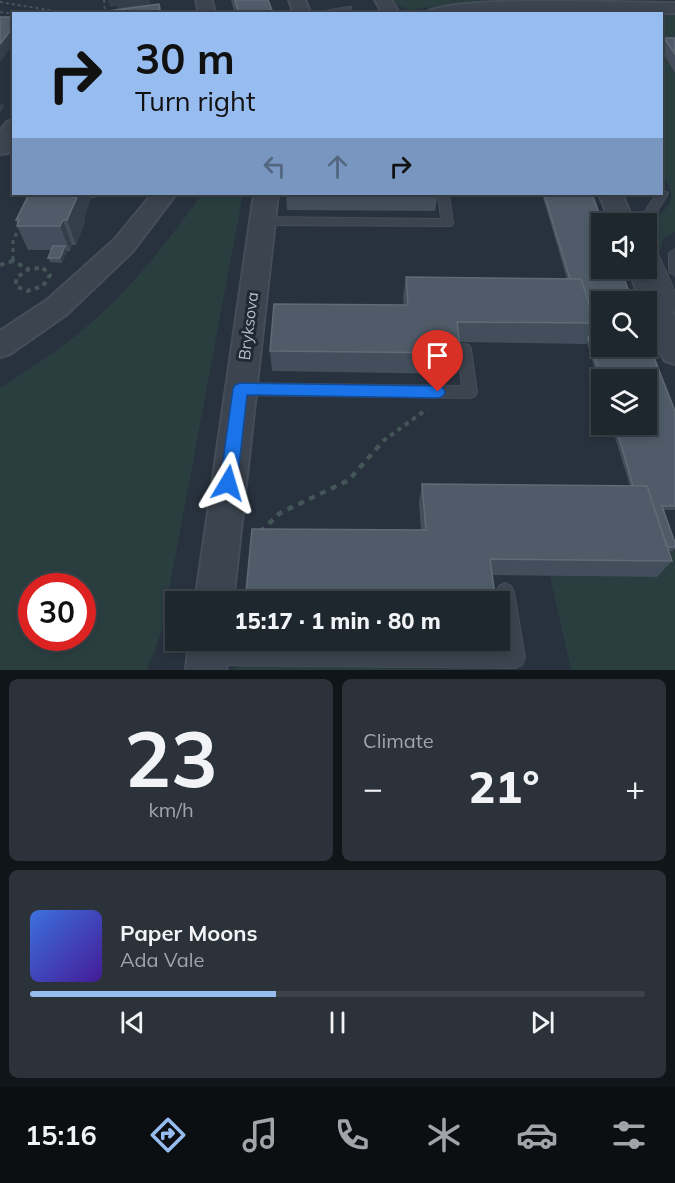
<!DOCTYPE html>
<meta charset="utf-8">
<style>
:root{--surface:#1e262e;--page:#2b323a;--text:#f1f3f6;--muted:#a1a5aa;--line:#3c434a;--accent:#97bcf0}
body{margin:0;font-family:Mulish,sans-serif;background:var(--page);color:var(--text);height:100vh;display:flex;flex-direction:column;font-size:22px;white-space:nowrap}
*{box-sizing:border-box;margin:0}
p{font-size:20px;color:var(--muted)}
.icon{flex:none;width:33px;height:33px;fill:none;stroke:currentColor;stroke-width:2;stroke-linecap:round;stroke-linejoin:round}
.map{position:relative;height:670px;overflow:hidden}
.sheet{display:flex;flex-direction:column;gap:9px;padding:9px;background:#101519;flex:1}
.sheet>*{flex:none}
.hud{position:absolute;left:12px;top:12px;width:651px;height:183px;border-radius:0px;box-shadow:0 3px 9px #0003,0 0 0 2px var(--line);background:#97bcf0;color:#111;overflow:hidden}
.fabs{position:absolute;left:591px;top:213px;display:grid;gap:12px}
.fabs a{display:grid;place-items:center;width:66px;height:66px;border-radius:0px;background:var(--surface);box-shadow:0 3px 9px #0003,0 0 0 2px var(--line);font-size:30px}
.speed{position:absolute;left:18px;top:573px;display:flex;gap:12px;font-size:30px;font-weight:700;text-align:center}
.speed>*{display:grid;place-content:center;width:78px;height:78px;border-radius:50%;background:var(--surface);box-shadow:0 3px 9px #0003,0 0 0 2px var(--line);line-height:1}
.speed .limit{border:9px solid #d22;background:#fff;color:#111}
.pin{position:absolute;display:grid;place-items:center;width:51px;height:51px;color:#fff;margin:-62px -26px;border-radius:50% 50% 50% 0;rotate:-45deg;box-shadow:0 0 6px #0007}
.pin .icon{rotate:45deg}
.me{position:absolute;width:66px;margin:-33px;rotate:7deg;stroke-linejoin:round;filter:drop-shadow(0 0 4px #0008)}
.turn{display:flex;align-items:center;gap:21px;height:126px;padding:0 24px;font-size:27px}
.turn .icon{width:78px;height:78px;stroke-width:2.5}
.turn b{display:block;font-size:42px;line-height:51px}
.lanes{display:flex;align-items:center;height:57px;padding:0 24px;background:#0003;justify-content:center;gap:30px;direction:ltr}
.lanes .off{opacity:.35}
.big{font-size:45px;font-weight:800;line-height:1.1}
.sheet .tile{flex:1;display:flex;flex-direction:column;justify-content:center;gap:9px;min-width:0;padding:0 21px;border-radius:9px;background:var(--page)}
.sheet .dial{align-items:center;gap:0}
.dial b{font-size:78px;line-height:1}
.song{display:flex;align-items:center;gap:18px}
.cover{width:72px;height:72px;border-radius:9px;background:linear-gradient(135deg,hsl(220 70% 55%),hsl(260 70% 35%))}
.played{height:6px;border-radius:3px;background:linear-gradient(90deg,var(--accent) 40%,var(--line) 40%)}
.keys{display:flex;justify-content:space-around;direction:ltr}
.heat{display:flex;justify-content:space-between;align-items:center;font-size:33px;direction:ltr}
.sheet .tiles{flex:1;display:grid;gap:9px;grid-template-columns:1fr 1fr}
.tile:last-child{grid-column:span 2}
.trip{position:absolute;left:165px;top:591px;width:345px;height:60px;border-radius:0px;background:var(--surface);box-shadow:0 3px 9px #0003,0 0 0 2px var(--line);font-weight:800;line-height:60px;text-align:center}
.tab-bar{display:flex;height:96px;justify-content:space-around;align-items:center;background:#0c0f12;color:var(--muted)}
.tab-bar .icon{width:42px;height:42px}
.tab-bar .current{color:var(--accent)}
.tab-bar b{font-size:27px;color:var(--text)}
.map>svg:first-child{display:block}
.green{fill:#2a3e40;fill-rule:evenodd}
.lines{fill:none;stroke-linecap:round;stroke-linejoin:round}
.service-casing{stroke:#454d58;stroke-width:2}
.minor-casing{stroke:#454d58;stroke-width:4}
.path-far3{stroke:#435657;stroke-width:2;stroke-dasharray:3 3;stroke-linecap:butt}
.path-far2{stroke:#435657;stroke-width:3;stroke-dasharray:4 4;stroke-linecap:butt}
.path-far1{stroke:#435657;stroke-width:4;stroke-dasharray:4.5 4.5;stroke-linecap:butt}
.path{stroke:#435657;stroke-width:4.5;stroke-dasharray:6 6;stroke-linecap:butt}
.service{fill:#3c444f;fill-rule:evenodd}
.minor{fill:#3c444f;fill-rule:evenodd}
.wall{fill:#434e5c}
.shaded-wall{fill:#333e4b}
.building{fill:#4f5b68;stroke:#606a77;stroke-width:1.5}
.route{fill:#1a73e8;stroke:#114b97;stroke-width:1.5}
.labels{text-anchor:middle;stroke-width:6;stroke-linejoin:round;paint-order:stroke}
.street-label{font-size:16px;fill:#b8bfc9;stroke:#202934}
</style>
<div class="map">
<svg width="675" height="670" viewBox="0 0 675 670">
<rect width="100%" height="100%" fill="#28323e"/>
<!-- green -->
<path class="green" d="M391,0H525L520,2H469L410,10C404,9 395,4 391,0Z
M517,11L675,13V43H669L662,48V14H469Z
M667,60L675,73V232L663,239L659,255L649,229C653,216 668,212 671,199C673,188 662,180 662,169C659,133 662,97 662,61Z
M202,194H243L161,633L147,670H0V388C19,375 39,363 58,349C116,308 161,251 202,194ZM32,586H82V638H32Z
M649,551H675V670H571L550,576L656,577Z
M237,640H458L459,649L238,647L234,645Z
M239,666L510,670H232Z"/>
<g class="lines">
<!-- service casing -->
<g class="service-casing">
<path id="service" d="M348,7H351V11L307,14Z
M662,190L668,193L666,197L647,227L646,224H637L656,194H662Z
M438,194L449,195L453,223L451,226L262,225L256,221L262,217L441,219Z
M646,236L652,240L675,292V312L668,307L646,255Z
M675,249V276L669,272V253Z
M464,344L469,345L471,349L477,392L475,396L470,398L240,395L235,393L233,389L235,385L240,383L462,386L457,349L459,345Z
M505,583L511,586L514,592L525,658L522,665L515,668L210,665L203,662L200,655L203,648L210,645L504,648L500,602H497L496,592L499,586Z"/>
</g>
<!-- minor casing -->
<g class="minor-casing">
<path id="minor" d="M196,0H212L215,14H199Z
M289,0H305L311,14H294Z
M375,0H391L400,14H383Z
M553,1L675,3V13L553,11L424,14C436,1 532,1 553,1Z
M14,120V144L8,153L0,154V131L7,122Z
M152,194H176L133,251L67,314L10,354L0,357V331L47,300L115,239Z
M254,194H278L233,602H195Z
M599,194H622L635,224H611Z
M646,261L650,262L654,268L675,318V364L665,361C655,343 646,322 646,302H641L628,268H646Z
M189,640H229L226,670H186Z"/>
</g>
<!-- path-far3 -->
<path class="path-far3" d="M104,0L105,13
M0,2L73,14
M0,12L14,14
M82,14L118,10"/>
<!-- path-far2 -->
<path class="path-far2" d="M13,260V240L20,227"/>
<!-- path-far1 -->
<path class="path-far1" d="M13,258V261L28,269
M0,265L13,261
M43,268L50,275L43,286L27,291L16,286V278L29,269Z
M383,441L427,409"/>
<!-- path -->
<path class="path" d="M260,532L280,513L349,480L384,440"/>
<!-- service -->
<use href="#service" class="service"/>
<!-- minor -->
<use href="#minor" class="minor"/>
</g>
<!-- wall -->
<path class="wall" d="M231,0H268L272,14H235Z
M664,38H675V73L662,52V45Z
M29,194H97L95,198H91L84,217L85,222L76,245H72L70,251H67L62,263L50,262L48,258L51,250H28L17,226V224L16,220Z
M286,194H438L435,211L287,210Z
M542,194H592L675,411V510H664L675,543V549L673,551H669L672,561L657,577L492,575L421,530L419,502L422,484L630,486L611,424H646L602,380V393L587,343L586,344L460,342L461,353L457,374L272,371L270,351L404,305L403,298L406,277L567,279Z"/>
<!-- shaded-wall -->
<path class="shaded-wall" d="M108,0H150L151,6L118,9L117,6L110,7Z
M272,10V14L239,13Z
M14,26V43L0,62V44Z
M2,102L4,107L0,113V106Z
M74,194H90L91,198L84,217L85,222L76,245L67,220Z
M63,220L72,245L70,251L60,226Z
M65,246L67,251L62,263L60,258Z"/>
<!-- building -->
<path class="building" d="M235,0H268L272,10L239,13Z
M159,4L160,9L157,14H116L115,10Z
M0,17H14V26L0,44Z
M664,38H675V54Z
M29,194H74L73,197H77L67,220H63L60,226H17L19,220H16Z
M544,194H592L603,224H602V268H620L633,302H602V346H646V337L675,411V506H662L675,543V547H667L647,486H633L615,424H646V380H602V381L588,338L595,323L581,279H570Z
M53,246H65L60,258H48Z
M406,277L581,279L595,323L457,322L461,353L270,351L274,304L408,305Z
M422,484L647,486L672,561L490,559L496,602H245L252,529L426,530Z"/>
<!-- route -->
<path class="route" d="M240,383L438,386L443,388L445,392L443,396L438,398L247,395L237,483L234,489L228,491L223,489L220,483L233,389L235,385Z"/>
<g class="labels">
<!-- street labels -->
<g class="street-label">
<text transform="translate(248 326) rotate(-83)" y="6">Bryksova</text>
</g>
</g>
</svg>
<div class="fabs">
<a><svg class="icon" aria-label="sound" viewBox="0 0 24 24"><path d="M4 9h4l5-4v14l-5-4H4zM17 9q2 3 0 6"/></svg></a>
<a><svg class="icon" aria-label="search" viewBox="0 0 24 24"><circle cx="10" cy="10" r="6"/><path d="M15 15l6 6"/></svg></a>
<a><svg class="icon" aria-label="layers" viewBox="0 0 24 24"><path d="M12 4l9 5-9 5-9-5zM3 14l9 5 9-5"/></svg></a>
</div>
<div class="speed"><div class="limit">30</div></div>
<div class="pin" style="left:438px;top:392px;background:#d93025"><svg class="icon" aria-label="arrive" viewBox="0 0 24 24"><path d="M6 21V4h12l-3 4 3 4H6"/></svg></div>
<svg class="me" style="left:228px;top:483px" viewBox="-20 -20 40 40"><path d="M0-17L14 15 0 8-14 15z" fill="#1a73e8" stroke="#fff" stroke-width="4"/></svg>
<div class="trip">15:17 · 1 min · 80 m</div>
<div class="hud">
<div class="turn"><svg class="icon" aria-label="right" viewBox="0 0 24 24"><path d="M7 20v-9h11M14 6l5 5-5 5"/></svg><div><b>30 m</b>Turn right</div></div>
<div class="lanes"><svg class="icon off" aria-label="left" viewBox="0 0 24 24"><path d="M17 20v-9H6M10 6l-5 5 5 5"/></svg><svg class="icon off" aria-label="ahead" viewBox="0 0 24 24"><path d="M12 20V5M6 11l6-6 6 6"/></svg><svg class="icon" aria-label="right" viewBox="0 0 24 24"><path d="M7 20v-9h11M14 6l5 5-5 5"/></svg></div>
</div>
</div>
<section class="sheet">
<div class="tiles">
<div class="tile dial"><b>23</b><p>km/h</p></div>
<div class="tile"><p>Climate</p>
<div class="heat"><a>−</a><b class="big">21°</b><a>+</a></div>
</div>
<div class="tile">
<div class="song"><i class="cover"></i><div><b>Paper Moons</b><p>Ada Vale</p></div></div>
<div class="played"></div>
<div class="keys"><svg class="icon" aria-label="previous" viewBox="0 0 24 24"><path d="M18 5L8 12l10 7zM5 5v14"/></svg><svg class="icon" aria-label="pause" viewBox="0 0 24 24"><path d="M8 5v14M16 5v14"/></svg><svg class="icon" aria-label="next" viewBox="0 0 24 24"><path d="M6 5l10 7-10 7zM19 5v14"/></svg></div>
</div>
</div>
</section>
<nav class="tab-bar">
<b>15:16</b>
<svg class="icon current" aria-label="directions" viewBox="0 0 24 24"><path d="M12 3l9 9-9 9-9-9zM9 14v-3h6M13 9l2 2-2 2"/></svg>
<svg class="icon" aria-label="music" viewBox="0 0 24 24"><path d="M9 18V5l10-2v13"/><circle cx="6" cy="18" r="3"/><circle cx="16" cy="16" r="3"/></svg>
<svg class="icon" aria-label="phone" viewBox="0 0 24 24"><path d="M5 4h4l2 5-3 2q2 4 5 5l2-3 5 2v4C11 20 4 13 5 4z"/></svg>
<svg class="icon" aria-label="climate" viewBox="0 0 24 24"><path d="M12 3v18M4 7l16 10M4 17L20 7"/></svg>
<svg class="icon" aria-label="car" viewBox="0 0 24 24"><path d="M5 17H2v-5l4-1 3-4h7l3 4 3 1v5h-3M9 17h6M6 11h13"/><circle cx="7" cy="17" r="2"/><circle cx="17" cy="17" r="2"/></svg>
<svg class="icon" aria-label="filters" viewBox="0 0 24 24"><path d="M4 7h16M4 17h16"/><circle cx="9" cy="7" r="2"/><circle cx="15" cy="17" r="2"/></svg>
</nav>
